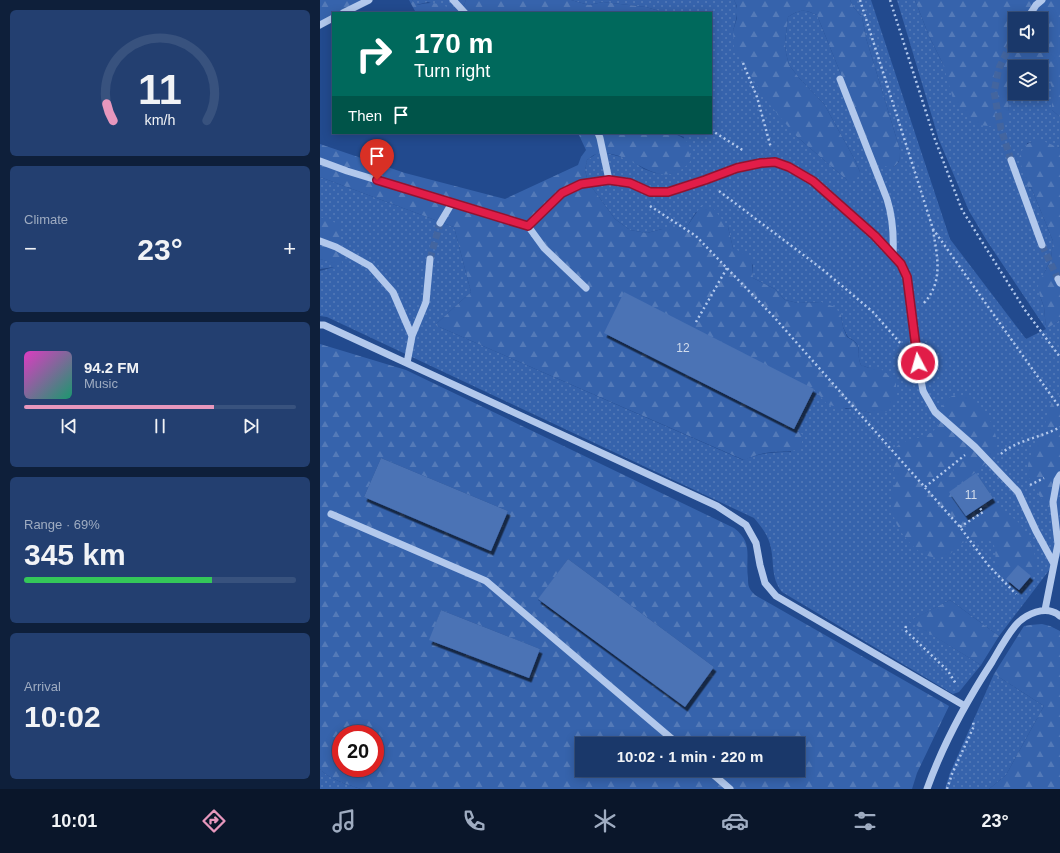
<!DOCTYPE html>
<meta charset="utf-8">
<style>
:root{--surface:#1a386a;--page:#233f70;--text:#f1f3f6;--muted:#9facc1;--line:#38527e;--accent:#e797bd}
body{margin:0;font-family:Arial,sans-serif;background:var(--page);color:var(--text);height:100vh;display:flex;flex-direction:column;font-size:15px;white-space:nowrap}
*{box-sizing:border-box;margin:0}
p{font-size:13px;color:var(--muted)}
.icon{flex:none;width:22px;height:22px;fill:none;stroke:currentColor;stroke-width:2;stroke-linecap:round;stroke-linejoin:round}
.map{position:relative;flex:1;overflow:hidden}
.drawer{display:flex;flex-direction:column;gap:10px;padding:10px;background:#0e1f3a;width:320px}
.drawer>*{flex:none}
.banner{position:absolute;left:12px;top:12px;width:380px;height:122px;border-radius:0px;box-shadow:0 2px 10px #0003,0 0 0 1px var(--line);background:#00695c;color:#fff;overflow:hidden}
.fabs{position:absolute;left:688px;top:12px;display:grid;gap:8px}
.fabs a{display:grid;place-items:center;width:40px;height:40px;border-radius:0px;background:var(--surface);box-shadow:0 2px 10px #0003,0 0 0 1px var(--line);font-size:20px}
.speed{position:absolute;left:12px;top:725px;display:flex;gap:8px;font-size:20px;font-weight:700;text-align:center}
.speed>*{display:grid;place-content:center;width:52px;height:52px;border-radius:50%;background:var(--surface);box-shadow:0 2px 10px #0003,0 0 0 1px var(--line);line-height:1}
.speed .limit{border:6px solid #d22;background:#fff;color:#111}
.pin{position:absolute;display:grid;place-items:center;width:34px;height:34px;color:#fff;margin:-41px -17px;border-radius:50% 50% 50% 0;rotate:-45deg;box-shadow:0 0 4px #0007}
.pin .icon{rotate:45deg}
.me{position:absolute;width:44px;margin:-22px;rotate:354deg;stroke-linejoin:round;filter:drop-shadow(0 0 3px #0008)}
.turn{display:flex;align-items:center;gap:14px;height:84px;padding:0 16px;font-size:18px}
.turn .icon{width:52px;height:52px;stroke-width:2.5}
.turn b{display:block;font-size:28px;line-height:34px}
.then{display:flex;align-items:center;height:38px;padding:0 16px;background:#0003;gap:8px;font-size:15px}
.big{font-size:30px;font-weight:700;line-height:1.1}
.drawer .widget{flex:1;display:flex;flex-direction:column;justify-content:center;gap:6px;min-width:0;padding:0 14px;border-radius:6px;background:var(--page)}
.drawer .dial{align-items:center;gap:0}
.dial svg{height:104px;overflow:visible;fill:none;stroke:var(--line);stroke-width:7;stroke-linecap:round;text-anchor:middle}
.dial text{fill:var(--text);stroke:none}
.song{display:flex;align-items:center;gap:12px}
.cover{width:48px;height:48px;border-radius:6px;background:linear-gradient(135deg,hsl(310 70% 55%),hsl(160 70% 35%))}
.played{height:4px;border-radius:2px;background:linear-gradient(90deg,var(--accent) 70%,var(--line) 70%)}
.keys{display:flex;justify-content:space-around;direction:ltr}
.heat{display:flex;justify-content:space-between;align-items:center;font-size:22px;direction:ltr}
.charge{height:6px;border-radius:3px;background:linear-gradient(90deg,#34c759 69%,var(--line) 0)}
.trip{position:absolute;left:255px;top:737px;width:230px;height:40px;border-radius:0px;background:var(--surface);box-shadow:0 2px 10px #0003,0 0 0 1px var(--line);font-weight:700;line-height:40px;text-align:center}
.tabs{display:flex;height:64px;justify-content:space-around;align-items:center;background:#0a162a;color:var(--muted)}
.tabs .icon{width:28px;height:28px}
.tabs .current{color:var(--accent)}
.tabs b{font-size:18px;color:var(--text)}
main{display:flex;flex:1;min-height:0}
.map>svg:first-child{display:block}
.grass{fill:url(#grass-dots)}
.forest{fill:url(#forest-firs);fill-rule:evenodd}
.building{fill:#4b73b5;filter:url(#shadow)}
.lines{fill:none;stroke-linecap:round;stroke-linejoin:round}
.minor-tunnel{stroke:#43659f;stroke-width:7;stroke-dasharray:7 3.5;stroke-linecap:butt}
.path{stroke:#b2c8ec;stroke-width:2.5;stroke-dasharray:2 3;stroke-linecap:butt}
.minor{stroke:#b2c8ec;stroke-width:7}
.route-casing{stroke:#92132f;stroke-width:10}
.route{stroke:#e11d48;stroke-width:7}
.labels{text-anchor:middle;stroke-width:4;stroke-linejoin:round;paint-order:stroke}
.number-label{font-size:12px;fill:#d2dcec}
</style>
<main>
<section class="drawer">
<div class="widget dial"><svg viewBox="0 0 100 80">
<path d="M14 69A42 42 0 1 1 86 69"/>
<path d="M14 69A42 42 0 0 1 9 56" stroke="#e797bd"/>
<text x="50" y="56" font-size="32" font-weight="700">11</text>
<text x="50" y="72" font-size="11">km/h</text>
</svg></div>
<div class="widget"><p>Climate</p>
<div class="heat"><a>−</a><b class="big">23°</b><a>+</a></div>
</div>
<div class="widget">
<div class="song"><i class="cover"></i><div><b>94.2 FM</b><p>Music</p></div></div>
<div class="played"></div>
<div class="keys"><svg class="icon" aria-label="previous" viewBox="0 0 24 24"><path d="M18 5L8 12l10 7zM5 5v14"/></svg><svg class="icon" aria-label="pause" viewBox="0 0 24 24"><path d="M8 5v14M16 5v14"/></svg><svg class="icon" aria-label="next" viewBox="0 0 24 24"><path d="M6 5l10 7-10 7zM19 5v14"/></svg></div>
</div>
<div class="widget"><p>Range · 69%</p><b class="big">345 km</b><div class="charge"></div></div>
<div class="widget"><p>Arrival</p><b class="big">10:02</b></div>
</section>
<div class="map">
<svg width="740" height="789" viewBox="0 0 740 789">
<defs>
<pattern id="grass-dots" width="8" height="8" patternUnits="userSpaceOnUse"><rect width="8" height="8" fill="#3663ac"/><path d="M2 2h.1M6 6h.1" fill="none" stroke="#547ab8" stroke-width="1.8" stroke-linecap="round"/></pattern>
<pattern id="forest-firs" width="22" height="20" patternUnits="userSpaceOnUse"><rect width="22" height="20" fill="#3663ac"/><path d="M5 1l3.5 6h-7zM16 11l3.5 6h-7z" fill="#547ab8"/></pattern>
<filter id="shadow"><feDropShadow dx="2.5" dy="4.5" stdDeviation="0" flood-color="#0009"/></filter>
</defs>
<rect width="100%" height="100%" fill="#224a8e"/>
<!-- grass -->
<path class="grass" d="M92,0H146L144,5L134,11L108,2L96,5Z
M251,0H414C420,10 416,20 413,31L476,136L527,180L540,172L535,160L504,104L480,79L469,65L466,53L465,42L468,17C480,9 484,9 497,15L554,156L574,167L579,162L580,150L546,38L542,17L534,8L530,0H551L630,239L706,339L726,329L667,241L649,211L619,140L577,0H595L609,36L623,64L689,112L688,86L695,78V93H721V70L727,74L732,88V110L740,117V148C728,144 720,140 707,143L709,188L711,187L733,241L731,259L725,271L720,296L724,307L726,328L740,320V556L679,636L630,600L590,621L661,665L639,692L633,694L462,592C450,577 455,562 450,544C447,534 441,526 434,518L7,317L0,316V271L14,267L0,269V259L22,265L0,217V177L134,227L151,292L115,325L423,460C440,453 453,452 471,452L474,429L494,389L526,409H534L551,413L560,368H549L541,365C535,351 545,346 528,337L523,327L521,315L501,302L478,303L465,300L455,289L433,278V265L413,248L408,227L376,212L368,225L359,229H342L327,233L310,230L295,219L268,182L265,170L267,160L276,154L286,153L309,159L324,169L335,173L351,174L364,137L353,133H391V59L393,47L391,44V13H346L326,7L283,2L269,5Z
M674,674L724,706L686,775L669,789H625L630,773Z
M0,769C10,780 27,784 41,789H0Z"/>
<!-- forest -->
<path class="forest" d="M0,0H48L22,13H13V17L0,24Z
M89,0H92L97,5C113,1 118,3 134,10L144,5L146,0H251L269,5L283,2L326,7L346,13H112L95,11Z
M414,0H530L534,8L542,17L546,38L580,150C580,159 580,164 571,168C563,166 559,163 554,156L497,15C484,9 480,9 468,17L465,42L466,53L469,65L480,79L504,104L535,160L540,172L538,177L533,181L527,180L476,136L445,99L414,47L413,31L417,18V6Z
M595,0H740V117L732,110V88L727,74L721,70V67H695V78L688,86L689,112L686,122L680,127L658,125L646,116L634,102L623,64L609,36ZM695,19H721V45H695Z
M258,133H353C370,140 371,145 370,162C338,197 311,146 277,154C274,154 270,158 267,160L265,170L268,182L295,219L310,230L327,233L342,229H359L368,225L381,206L394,209L408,227L413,248C431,257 433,258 433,278L455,289L465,300L478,303L501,302L515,307L521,315L523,327L527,337C545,346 535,351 541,365L549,368H560L576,382V400L567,412L551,413L534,409L517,407L507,404L494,389L474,429L483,435L481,448C469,453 465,451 452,452C442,453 433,456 424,460L115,325L151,292L134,227L0,177V144L85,173L185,199L258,165L261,157L266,150Z
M715,141H723L740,148V320L726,329L724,307L720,296L718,286L731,259L733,241L711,187L708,188L699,158C703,148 704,144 715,141Z
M0,217L19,224L22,266L0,259Z
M0,344L86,370L414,528C434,543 425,557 428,578C428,581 428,585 429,587C430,590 433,593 435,595L629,706L597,773L592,789H41C27,784 10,780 0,769ZM61,458L188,511L171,551L44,497ZM248,559L394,667L365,707L218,600ZM121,610L220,649L209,678L110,640ZM21,734H55V768H21ZM262,744H478V770H262Z
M635,395C641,395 650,397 655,401C667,409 683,440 674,453C662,470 645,479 629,492L673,498C676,502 679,510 684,513C689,516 695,518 699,523C711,538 719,557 714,575L711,576L698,565L686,579C671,564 678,563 674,545C673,543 671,542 670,541C664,538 648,540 642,543C637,546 634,552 628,555C614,562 600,554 590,543C583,535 577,527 574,517C570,504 571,492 577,481C574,471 570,462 574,451C580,437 601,441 612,432C614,430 618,426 620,423C626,411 617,401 635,395Z
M740,395V517C729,513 727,508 721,498C716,490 710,483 708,474C705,461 720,436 725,424C728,414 729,407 734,398Z
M630,600L679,636L661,665L589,621Z
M722,624L730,626L740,631V789H669L686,775L724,706L674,674L704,626L710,625Z"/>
<!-- building -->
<path class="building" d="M304,292L494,389L474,429L284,333Z
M61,458L188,511L171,551L44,497Z
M656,473L673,498L646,516L629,492Z
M248,559L394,667L365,707L218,599Z
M698,565L711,576L699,590L686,579Z
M121,610L220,649L209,678L109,640Z"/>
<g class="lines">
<!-- minor-tunnel -->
<path class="minor-tunnel" d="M691,160L681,129L674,92L679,68L692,41
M722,245L738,279
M110,259L120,223"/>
<!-- path -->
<path class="path" d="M540,0L613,229L740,408
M570,0L614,137L642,210L705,310L740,357
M423,63L437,97L451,148
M391,130L424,151
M399,191L502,269L553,312L581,344
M330,206L376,236L453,316L640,527L668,565L696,594
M604,303C624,281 617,256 613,230
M376,322L407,268
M681,454C694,441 723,437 740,427
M710,485L724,478
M605,487L645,455
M640,527L663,512L659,507
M586,626L585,630L628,671L636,684
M627,789L632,774L654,726L653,722"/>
<!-- minor -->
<path class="minor" d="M133,0L145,13
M23,13L49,0
M707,19L716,5L722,0
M0,25L13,18
M692,41L695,36
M520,79L567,199C573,218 574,235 573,255
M278,133L280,138L289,180
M691,160L722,245
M0,161L27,171L208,226L241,193L261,184L289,180L310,183L330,191L348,192L385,181L417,168L441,163L455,162L469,167L493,181L555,236L581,264L587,277L598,363L603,391L615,412L655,447L698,492L716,531L734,564
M120,223L132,203
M208,226L224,248L266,288
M0,241L16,247L50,266L73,292L92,336L87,363
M738,279L740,283
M0,325H4L397,506L426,525L436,543L440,565L445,583L456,596L645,706
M92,336L106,302L110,259
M11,514L166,581L358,744
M725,610L738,544L733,502L737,480L740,475
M388,770L410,789
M607,789C623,744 646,702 672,662C679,650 686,637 695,626C705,614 726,604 740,616"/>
</g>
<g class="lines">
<!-- route casing -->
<g class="route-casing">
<path id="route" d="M57,180L208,226L242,193L261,184L289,180L310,183L330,192H348L385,180L417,168L441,163L455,162L469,167L493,181L555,236L581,264L587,277L598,363"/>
</g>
<!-- route -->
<use href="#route" class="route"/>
</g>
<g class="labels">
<!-- number labels -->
<g class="number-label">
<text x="363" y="352">12</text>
<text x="651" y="499">11</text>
</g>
</g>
</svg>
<div class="fabs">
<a><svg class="icon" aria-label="sound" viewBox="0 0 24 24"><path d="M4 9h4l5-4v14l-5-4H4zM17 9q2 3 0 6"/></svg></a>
<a><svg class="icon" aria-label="layers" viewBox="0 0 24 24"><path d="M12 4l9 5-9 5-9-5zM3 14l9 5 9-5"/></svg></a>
</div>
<div class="speed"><div class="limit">20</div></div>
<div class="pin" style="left:57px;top:180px;background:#d93025"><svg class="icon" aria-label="arrive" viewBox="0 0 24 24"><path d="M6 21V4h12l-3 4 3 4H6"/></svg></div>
<svg class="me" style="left:598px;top:363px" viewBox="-20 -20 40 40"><circle r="17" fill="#e11d48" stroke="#fff" stroke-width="3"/><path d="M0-11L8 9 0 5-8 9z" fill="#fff"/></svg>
<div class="trip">10:02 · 1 min · 220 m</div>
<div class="banner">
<div class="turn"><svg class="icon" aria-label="right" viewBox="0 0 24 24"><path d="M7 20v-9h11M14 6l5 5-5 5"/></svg><div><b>170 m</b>Turn right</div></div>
<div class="then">Then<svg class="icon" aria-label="arrive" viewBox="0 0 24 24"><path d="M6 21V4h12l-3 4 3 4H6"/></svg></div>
</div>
</div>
</main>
<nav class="tabs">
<b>10:01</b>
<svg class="icon current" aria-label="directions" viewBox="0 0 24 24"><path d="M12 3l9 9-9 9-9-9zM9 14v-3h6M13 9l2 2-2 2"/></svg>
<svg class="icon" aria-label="music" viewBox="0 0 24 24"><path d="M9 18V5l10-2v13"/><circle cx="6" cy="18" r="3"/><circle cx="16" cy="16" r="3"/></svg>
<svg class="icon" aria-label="phone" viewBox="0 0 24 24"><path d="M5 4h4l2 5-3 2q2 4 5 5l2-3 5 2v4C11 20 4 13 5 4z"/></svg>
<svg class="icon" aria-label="climate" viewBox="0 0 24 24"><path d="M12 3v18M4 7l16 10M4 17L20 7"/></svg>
<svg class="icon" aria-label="car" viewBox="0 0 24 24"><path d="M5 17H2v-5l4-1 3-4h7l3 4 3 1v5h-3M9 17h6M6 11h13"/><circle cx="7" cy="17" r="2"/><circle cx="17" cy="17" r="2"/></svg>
<svg class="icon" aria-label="filters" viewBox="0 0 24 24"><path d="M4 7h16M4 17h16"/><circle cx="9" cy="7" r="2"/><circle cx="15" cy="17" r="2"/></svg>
<b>23°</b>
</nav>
